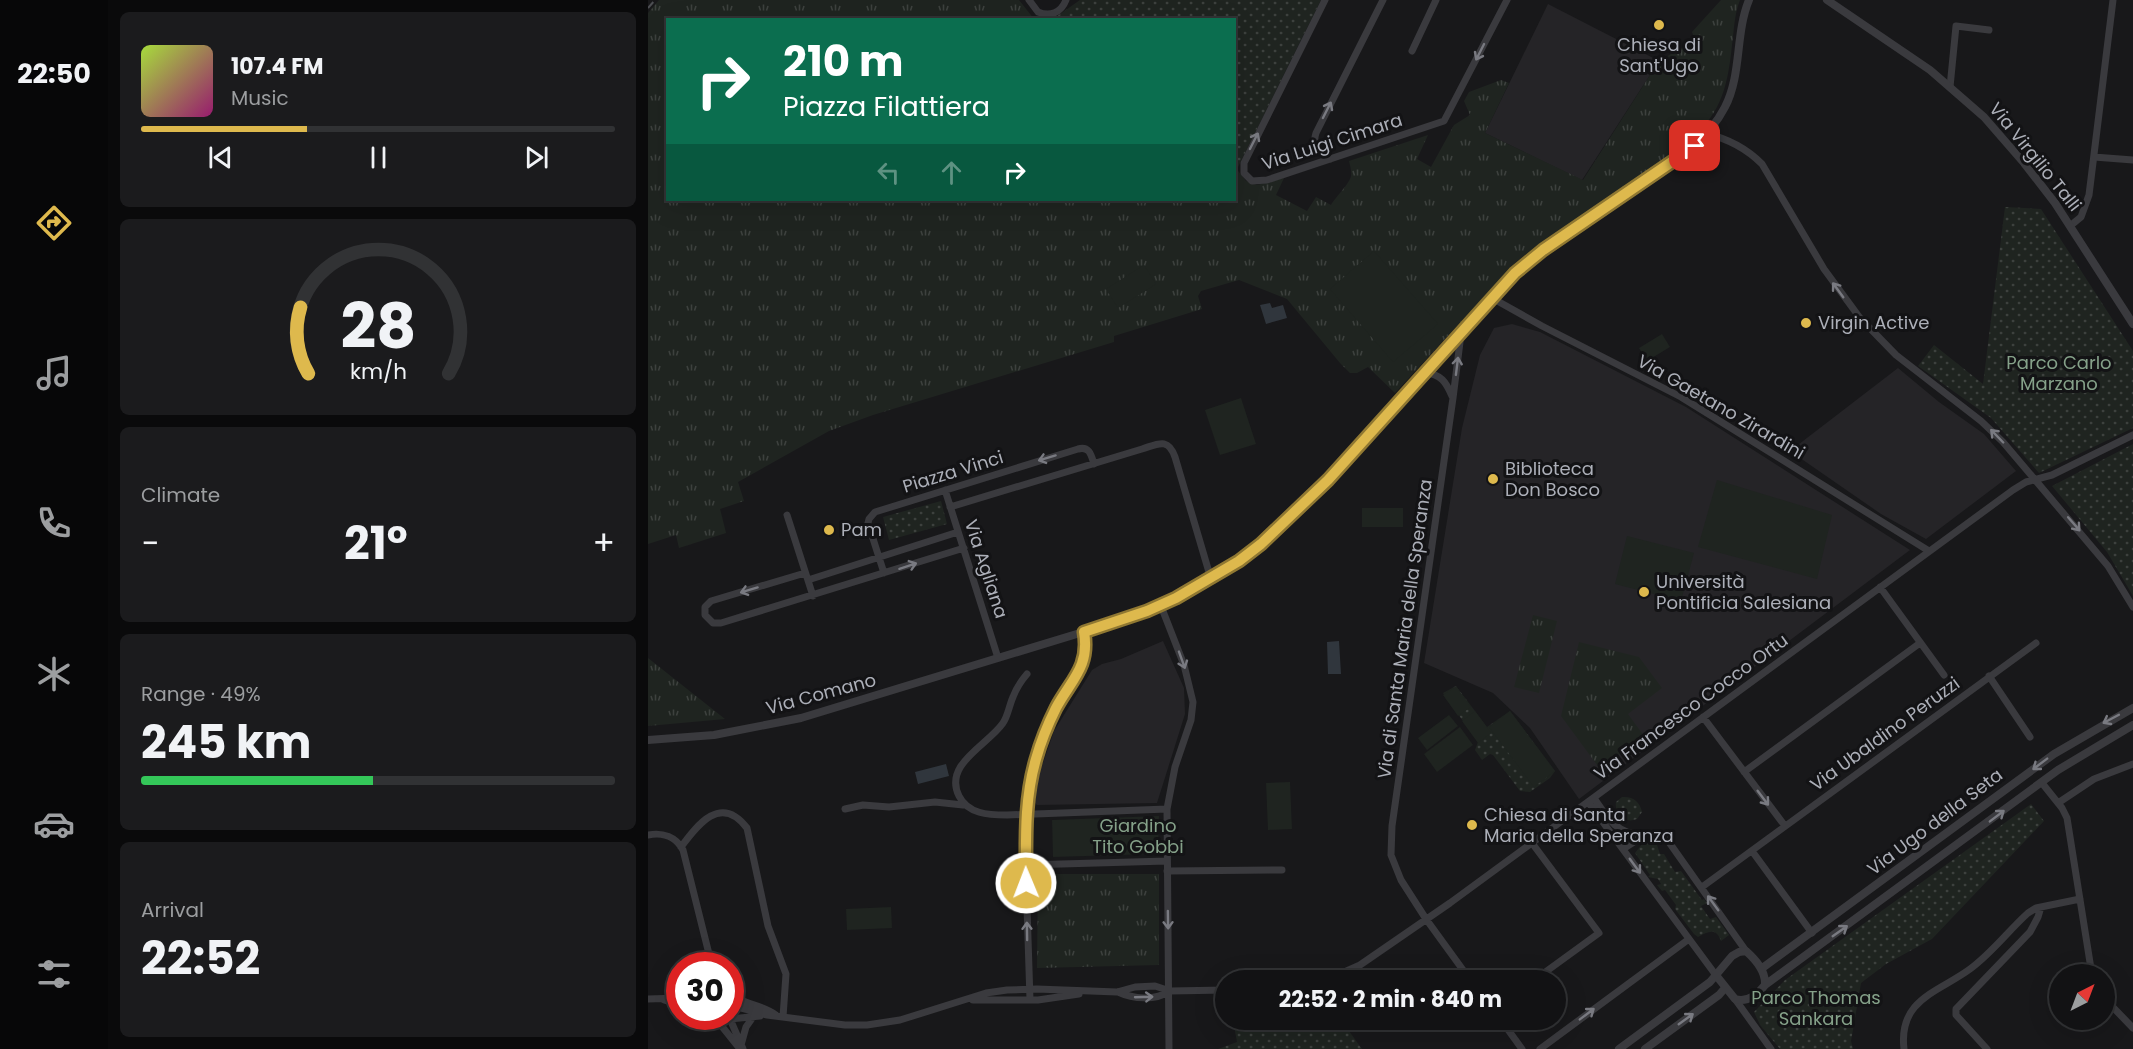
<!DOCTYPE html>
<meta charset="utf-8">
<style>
:root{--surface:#121214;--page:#1b1b1d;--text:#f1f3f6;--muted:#9c9ea0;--line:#313234;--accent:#deb94d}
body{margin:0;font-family:Poppins,sans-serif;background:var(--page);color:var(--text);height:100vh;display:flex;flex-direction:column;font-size:22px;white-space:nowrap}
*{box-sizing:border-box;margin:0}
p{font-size:20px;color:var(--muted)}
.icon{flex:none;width:33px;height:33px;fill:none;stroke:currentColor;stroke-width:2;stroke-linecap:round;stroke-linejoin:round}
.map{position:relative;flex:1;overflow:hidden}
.drawer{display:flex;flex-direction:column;gap:12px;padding:12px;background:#0a0a0b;width:540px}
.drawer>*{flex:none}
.banner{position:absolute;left:18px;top:18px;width:570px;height:183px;border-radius:0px;box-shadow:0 6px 24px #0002,0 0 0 2px var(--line);background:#0b6e4f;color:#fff;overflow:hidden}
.needle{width:39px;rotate:42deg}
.fabs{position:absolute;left:1401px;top:964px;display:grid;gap:12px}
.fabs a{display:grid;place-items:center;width:66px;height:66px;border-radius:50%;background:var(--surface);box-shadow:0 6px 24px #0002,0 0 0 2px var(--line);font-size:30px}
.speed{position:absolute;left:18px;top:952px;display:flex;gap:12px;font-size:30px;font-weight:700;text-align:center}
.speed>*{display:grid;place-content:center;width:78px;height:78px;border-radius:50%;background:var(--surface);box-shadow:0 6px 24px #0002,0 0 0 2px var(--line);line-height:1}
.speed .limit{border:9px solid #d22;background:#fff;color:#111}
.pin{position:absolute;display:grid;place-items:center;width:51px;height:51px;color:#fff;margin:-26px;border-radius:12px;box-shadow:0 3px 9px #0006}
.me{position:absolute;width:66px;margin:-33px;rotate:359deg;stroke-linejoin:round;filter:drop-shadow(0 0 4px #0008)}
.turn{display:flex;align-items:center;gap:21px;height:126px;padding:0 18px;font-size:27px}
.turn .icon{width:78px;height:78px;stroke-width:2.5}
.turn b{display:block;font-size:42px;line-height:51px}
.lanes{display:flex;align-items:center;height:57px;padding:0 18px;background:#0003;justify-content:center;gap:30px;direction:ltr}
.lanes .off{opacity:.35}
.big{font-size:45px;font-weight:700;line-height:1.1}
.drawer .tile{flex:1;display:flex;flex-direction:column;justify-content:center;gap:9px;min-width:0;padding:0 21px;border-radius:9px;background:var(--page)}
.drawer .dial{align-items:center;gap:0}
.dial svg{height:156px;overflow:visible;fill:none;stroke:var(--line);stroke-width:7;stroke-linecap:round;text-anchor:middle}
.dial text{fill:var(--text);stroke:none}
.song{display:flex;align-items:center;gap:18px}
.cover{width:72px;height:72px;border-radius:9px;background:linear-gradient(135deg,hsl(80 70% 55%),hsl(320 70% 35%))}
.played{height:6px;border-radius:3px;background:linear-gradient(90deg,var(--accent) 35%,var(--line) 35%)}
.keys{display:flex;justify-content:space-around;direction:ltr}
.heat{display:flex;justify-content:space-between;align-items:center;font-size:33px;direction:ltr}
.charge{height:9px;border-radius:4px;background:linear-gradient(90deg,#34c759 49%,var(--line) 0)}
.trip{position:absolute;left:567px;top:970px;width:351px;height:60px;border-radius:30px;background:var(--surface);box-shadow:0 6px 24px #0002,0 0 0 2px var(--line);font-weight:700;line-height:60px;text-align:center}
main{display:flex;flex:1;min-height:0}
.menu{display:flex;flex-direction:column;width:108px;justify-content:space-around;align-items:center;background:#070708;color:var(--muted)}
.menu .icon{width:42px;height:42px}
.menu .on{color:var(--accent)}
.menu b{font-size:27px;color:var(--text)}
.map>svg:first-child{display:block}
.built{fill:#252427}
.grass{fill:url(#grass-tufts)}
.park{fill:url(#park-dots)}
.garden{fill:#1f2420}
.water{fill:#30363d}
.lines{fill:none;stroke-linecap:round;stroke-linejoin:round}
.minor{stroke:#3a3a3e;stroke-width:7}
.tertiary{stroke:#3a3a3e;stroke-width:8}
.rail{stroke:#4d4e53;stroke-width:2;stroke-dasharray:8 6;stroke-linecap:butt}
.oneway{stroke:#797a81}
.route-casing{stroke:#907832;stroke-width:15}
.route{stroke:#deb94d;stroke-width:10}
.poi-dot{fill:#deb94d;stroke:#131315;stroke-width:2}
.labels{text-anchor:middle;stroke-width:6;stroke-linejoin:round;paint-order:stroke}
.poi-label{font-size:18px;fill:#acafb8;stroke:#131315;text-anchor:start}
.street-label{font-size:18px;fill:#acafb8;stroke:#131315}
.park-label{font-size:18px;fill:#85a189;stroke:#131315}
</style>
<main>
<nav class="menu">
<b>22:50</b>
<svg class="icon on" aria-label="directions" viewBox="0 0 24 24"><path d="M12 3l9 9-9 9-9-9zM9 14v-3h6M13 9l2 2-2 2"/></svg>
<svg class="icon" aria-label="music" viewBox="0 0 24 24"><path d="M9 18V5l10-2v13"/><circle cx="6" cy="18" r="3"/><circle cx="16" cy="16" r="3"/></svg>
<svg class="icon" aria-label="phone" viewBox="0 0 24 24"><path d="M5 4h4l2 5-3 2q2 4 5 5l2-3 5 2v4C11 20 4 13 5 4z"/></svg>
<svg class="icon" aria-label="climate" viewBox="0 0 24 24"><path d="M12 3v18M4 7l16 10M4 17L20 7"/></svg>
<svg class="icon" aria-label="car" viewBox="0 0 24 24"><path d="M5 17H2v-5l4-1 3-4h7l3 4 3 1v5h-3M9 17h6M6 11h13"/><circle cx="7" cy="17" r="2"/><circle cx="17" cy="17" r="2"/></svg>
<svg class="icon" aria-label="filters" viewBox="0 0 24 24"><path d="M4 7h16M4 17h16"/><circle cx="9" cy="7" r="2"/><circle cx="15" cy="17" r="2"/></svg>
</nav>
<section class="drawer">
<div class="tile">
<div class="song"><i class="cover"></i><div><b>107.4 FM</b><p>Music</p></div></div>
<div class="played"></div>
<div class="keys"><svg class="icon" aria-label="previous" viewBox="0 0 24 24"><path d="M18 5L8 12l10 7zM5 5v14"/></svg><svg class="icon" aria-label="pause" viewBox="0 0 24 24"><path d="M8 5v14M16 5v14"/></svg><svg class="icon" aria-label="next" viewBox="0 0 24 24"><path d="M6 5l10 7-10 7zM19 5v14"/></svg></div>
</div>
<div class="tile dial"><svg viewBox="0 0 100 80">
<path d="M14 69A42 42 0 1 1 86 69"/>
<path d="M14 69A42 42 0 0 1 10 35" stroke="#deb94d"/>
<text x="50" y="56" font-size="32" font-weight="700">28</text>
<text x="50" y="72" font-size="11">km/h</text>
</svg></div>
<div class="tile"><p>Climate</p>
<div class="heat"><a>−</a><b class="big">21°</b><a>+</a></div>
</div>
<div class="tile"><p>Range · 49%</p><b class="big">245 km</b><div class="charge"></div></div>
<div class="tile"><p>Arrival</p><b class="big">22:52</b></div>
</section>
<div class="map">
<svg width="1485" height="1049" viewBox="0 0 1485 1049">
<defs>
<pattern id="grass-tufts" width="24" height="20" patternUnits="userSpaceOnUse" patternTransform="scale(1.5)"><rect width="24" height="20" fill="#1f2420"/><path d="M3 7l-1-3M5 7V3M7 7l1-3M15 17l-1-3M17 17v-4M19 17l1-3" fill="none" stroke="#3d413e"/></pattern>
<pattern id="park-dots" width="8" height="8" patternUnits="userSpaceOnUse" patternTransform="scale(1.5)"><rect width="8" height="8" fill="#1f2420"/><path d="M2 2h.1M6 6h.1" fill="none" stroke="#3d413e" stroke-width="1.8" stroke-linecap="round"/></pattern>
</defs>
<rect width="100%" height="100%" fill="#18181a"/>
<!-- built -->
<path class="built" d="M900,4L1011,61L934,180L837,133Z
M864,324L892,332L1038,407L1262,550L931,799L882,728L845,693L776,663L814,428L832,355L846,328Z
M1250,368L1291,402L1336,434L1368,471L1278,539L1233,514L1142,451Z
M515,641L536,688L537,714L509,803L389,805L385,801L389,780L406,731L444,670L454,664L473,659Z"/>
<!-- grass -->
<path class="grass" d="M11,0H371L386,19L20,20V200H586L587,167L598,181L609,185L636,178L628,195L659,211L668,197L683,205C687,198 702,183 703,176C704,172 702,165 701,161L780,135L769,159L783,167L806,125L822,115L816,101L821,92L853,80L861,83L837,133L935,180L1011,61L1047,40L1044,32L1073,0H1092C1086,15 1086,30 1084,45C1079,92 1072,115 1036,146L888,246L867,263L747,393L720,367L709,373H702L692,363L639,299L591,280L553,291L550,296L554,309L466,336V342L225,415L181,431L90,482L96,501L72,509L78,533L31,548L28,535L0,544V13Z
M885,615L909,621L891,693L866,687Z
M931,642L991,657L1014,688L980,714L996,736L952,769L913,716Z
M0,658L77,719L0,726Z
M390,874H511V965L389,968Z"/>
<!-- park -->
<path class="park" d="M432,0H673L589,169L586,167V20L405,19Z
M1357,207L1393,209L1485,351V428L1391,473L1343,418L1270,366L1286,345L1335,384Z
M1485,444V596L1459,552L1404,486Z
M293,501L299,524L241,540L235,517Z
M808,686L839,727L862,711L907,771L902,778L882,792L872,791L845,755L842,754L834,760L827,750L830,742L795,693Z
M974,797C985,796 992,802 994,812L989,819C977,824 966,815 968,802Z
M1383,804L1396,821L1284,939L1238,964L1213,983L1203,1041L1205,1049H1132L1112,1025L1106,1012L1137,980Z
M1008,840L1014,843L1009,845L1012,854H1016L1027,872L1033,871L1054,900L1056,899L1059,903L1053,906L1062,919L1068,917L1081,935L1073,941C1068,927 1060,932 1050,937L1046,934L1027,909L1028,905L1017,890L1014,891L1009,885L1013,884L1010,879L1000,877L1002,875L987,853L994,844Z
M585,1020H693L714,1049H570L589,1042Z"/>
<!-- garden -->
<path class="garden" d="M726,251L790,324L745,362L682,289Z
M496,265L508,284L470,308L458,289Z
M1014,334L1022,347L999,361L991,348Z
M593,398L608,444L572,455L557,410Z
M1069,480L1184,515L1169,579L1050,547Z
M714,508H755V527H714Z
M979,536L1046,553L1033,601L967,584Z
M808,686L823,707L810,716L795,695Z
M827,711L843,733L830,743L814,721Z
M862,711L907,771L886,787L841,727Z
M801,715L810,726L779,750L770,738Z
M812,727L825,745L789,772L776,754Z
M642,782L644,829L620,830L618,783Z
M511,816L510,851L505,854L405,857L404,820Z
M243,907L244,928L199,930L198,909Z"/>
<!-- water -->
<path class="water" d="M622,303L624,308L635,305L639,318L618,324L612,305Z
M691,641L693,674H680L679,642Z
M298,764L301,776L270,784L267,772Z"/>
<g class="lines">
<!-- minor -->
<path class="minor" d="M381,0L390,12C402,17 413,13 418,0
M677,0L596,163V173L604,181L619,180L796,121L859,0
M764,51L788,0
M1302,87L1308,26L1341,30
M1059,134C1081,139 1098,148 1114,164L1176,269L1212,318L1248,355L1333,421L1355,442L1460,566L1485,607
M1446,157L1485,160
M682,159C671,154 664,145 668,133L735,0
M1422,226L1433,217L1441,195L1465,0
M844,298L894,326L1033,397L1281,551
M813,334L805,398L744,826L743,855L753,880L778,919L823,981
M777,373C793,374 798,382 804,396
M297,490L350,658
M302,507L494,449C510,444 520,437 527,457L563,579
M139,515L165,596
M157,573L63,601L57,607V615L65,623H73L316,548
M236,573L220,523L221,519L227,512L430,449C441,446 443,454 446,464
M160,580L310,532
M1232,587L1296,675
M513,606L536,665L545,702L543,720L527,767L519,809L521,1049
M379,674C373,681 368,689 365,697C361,706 360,716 355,723C340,745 295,764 311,796C320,814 340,815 359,815L519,809
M1341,676L1382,737
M1055,717L1137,826
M1096,772L1272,643
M1394,783L1414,808L1419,818L1444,975
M946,798C959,817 968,834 994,835C1003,835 1010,832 1018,838L1098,951
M940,802L1067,974
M1410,803L1446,779L1485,764
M197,809L215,805L241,807L287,802L315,805
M0,835C15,832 28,837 35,850L64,966
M884,843L951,933L885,981
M33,847C50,824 73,794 99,828L120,926L138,974L135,1017
M975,849L995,836
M1104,851L1164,933
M378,865L519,861
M519,871L634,870
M1054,887L1388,643
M676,981L712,965L802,903L1365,490L1378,482L1404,475L1485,435
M470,992C485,999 507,1001 522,991
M82,996C98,1004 114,1005 128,1015
M1456,998L1485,1028
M0,999L32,998
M1087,999L1123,1049
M16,1000L32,1005
M325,1000H390L431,994
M382,1000L377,845L379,795L387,760L400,725L435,664L438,650L436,632
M82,1005L119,1015L197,1025H219L252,1020L338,993L359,990L389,989L469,992L487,987L507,986L522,991L578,990
M61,1017L72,1024L92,1049
M82,1019L112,1016
M82,1019L95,1049
M853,1020L874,1049
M93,1045L98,1027L105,1017
M892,1049L1041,939
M1256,1049C1250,999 1291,992 1322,969C1344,953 1360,931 1380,913L1388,908L1432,899
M1339,1049L1308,1015V1009L1382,932L1390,917L1393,907"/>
<!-- tertiary -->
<path class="tertiary" d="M1179,0L1282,70L1336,117L1376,163L1407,203L1485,324
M0,740L66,735L153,718L455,626L513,606L528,598L591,561L621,537L680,480L867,273C905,239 952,212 994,183C1026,162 1059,142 1077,107C1094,74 1087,34 1101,0
M1113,969L1406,754L1485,708
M1067,974L1087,999C1100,1003 1110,994 1117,985L1410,770L1485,725
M971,1049L1062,982L1084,956L1091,952L1098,951C1108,960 1118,971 1117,985
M997,1049L1071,995L1077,988"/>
<!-- rail -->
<path class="rail" d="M0,8L7,0"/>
</g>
<!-- one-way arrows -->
<defs><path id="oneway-shaft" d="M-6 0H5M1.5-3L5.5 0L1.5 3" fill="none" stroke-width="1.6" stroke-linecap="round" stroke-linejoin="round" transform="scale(1.5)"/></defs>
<g class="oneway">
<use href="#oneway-shaft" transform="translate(832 52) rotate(117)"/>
<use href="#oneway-shaft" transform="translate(679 110) rotate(-63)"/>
<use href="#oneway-shaft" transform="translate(606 141) rotate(-63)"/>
<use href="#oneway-shaft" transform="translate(1190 290) rotate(-126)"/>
<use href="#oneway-shaft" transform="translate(809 366) rotate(-83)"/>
<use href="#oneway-shaft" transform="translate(1349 436) rotate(-134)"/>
<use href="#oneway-shaft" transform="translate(399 458) rotate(163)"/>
<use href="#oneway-shaft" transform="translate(1426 524) rotate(49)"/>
<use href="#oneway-shaft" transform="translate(260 566) rotate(-18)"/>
<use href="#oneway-shaft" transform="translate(101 590) rotate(163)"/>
<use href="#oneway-shaft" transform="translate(534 660) rotate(70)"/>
<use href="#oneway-shaft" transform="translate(1463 719) rotate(152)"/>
<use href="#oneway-shaft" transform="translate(1392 764) rotate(143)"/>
<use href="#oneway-shaft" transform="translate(1115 798) rotate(53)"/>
<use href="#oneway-shaft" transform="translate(1349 816) rotate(-37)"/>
<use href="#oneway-shaft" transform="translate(987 866) rotate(54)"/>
<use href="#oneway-shaft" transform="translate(1065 903) rotate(-126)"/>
<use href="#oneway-shaft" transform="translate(520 920) rotate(89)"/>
<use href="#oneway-shaft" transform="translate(379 931) rotate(-91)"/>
<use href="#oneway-shaft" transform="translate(1192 931) rotate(-35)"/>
<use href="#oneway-shaft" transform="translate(496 997) rotate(-2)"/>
<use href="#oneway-shaft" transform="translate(939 1014) rotate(-37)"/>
<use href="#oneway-shaft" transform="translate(1038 1019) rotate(-36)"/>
</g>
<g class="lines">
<!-- route casing -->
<g class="route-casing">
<path id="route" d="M378,883C378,841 376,800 388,759C393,741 400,724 408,708C423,680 442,667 436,632L499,611L528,598L591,561L613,544L680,480L867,273L895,250L1047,146"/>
</g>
<!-- route -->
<use href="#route" class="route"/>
</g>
<!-- markers -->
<g class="poi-dot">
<circle cx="1011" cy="25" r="6"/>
<circle cx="1158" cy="323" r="6"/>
<circle cx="845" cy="479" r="6"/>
<circle cx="181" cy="530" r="6"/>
<circle cx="996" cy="592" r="6"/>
<circle cx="824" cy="825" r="6"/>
</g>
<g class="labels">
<!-- poi labels -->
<g class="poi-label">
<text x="1011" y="51" text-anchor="middle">Chiesa di<tspan x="1011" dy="21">Sant'Ugo</tspan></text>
<text x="1170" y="329">Virgin Active</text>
<text x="857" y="475">Biblioteca<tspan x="857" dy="21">Don Bosco</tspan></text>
<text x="193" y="536">Pam</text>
<text x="1008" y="588">Università<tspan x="1008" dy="21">Pontificia Salesiana</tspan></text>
<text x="836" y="821">Chiesa di Santa<tspan x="836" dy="21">Maria della Speranza</tspan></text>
</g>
<!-- street labels -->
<g class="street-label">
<text transform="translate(684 142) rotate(-18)" y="6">Via Luigi Cimara</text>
<text transform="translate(1387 157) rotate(51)" y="6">Via Virgilio Talli</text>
<text transform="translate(1073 407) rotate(30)" y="6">Via Gaetano Zirardini</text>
<text transform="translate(305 472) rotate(-17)" y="6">Piazza Vinci</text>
<text transform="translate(338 569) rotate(72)" y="6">Via Agliana</text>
<text transform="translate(757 629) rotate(-82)" y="6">Via di Santa Maria della Speranza</text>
<text transform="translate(173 694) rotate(-15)" y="6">Via Comano</text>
<text transform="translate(1043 707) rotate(-36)" y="6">Via Francesco Cocco Ortu</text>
<text transform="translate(1237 734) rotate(-36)" y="6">Via Ubaldino Peruzzi</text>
<text transform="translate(1287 822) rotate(-37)" y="6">Via Ugo della Seta</text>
</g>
<!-- park labels -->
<g class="park-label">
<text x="1411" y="369">Parco Carlo<tspan x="1411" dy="21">Marzano</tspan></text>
<text x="490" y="832">Giardino<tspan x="490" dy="21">Tito Gobbi</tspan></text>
<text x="1168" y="1004">Parco Thomas<tspan x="1168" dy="21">Sankara</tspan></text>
</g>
</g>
</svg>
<div class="fabs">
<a><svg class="needle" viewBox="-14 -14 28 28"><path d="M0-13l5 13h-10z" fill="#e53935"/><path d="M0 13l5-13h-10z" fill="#9c9ea0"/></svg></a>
</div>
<div class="speed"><div class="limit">30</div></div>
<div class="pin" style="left:1047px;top:146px;background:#d93025"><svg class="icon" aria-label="arrive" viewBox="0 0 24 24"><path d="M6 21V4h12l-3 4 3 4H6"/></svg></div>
<svg class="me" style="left:378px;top:883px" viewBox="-20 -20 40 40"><circle r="17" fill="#deb94d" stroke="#fff" stroke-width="3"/><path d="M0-11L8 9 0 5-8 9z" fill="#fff"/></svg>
<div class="trip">22:52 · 2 min · 840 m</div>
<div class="banner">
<div class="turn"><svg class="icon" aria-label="right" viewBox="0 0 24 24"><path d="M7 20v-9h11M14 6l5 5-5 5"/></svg><div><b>210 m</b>Piazza Filattiera</div></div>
<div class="lanes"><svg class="icon off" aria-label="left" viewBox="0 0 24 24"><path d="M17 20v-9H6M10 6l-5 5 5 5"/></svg><svg class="icon off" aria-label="ahead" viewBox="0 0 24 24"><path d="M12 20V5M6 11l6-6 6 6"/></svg><svg class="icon" aria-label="right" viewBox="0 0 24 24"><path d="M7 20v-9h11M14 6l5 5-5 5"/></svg></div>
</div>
</div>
</main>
